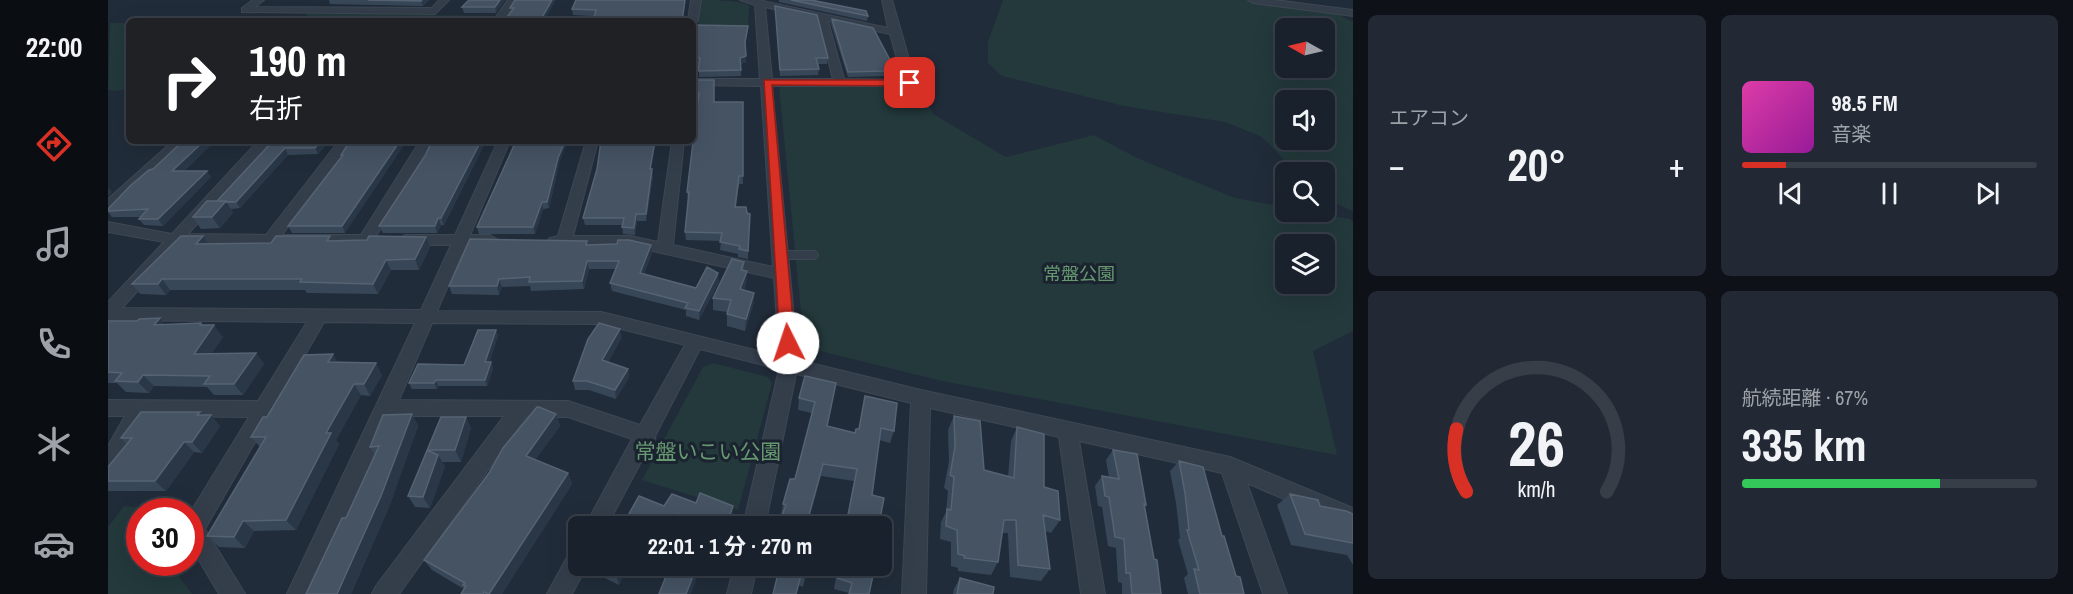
<!DOCTYPE html>
<html lang="ja">
<meta charset="utf-8">
<style>
:root{--surface:#19212c;--page:#222934;--text:#f1f3f6;--muted:#9fa3a9;--line:#373e48;--accent:#d93025}
body{margin:0;font-family:"Archivo Narrow","Noto Sans JP",sans-serif;background:var(--page);color:var(--text);height:100vh;display:flex;flex-direction:column;font-size:22px;white-space:nowrap}
*{box-sizing:border-box;margin:0}
p{font-size:20px;color:var(--muted)}
.icon{flex:none;width:33px;height:33px;fill:none;stroke:currentColor;stroke-width:2;stroke-linecap:round;stroke-linejoin:round}
.map{position:relative;flex:1;overflow:hidden}
.panel{display:flex;flex-direction:column;gap:15px;padding:15px;background:#0e1218;width:720px}
.panel>*{flex:none}
.banner{position:absolute;left:18px;top:18px;width:570px;height:126px;border-radius:9px;box-shadow:0 6px 24px #0002,0 0 0 2px var(--line);background:#202124;color:#fff;overflow:hidden}
.needle{width:39px;rotate:278deg}
.tools{position:absolute;left:1167px;top:18px;display:grid;gap:12px}
.tools a{display:grid;place-items:center;width:60px;height:60px;border-radius:9px;background:var(--surface);box-shadow:0 6px 24px #0002,0 0 0 2px var(--line);font-size:30px}
.speed{position:absolute;left:18px;top:498px;display:flex;gap:12px;font-size:30px;font-weight:700;text-align:center}
.speed>*{display:grid;place-content:center;width:78px;height:78px;border-radius:50%;background:var(--surface);box-shadow:0 6px 24px #0002,0 0 0 2px var(--line);line-height:1}
.speed .limit{border:9px solid #d22;background:#fff;color:#111}
.pin{position:absolute;display:grid;place-items:center;width:51px;height:51px;color:#fff;margin:-26px;border-radius:12px;box-shadow:0 3px 9px #0006}
.me{position:absolute;width:66px;margin:-33px;rotate:356deg;stroke-linejoin:round;filter:drop-shadow(0 0 4px #0008)}
.turn{display:flex;align-items:center;gap:21px;height:126px;padding:0 24px;font-size:27px}
.turn .icon{width:78px;height:78px;stroke-width:2.5}
.turn b{display:block;font-size:42px;line-height:51px}
.big{font-size:45px;font-weight:700;line-height:1.1}
.panel .card{flex:1;display:flex;flex-direction:column;justify-content:center;gap:9px;min-width:0;padding:0 21px;border-radius:9px;background:var(--page)}
.panel .dial{align-items:center;gap:0}
.dial svg{height:156px;overflow:visible;fill:none;stroke:var(--line);stroke-width:7;stroke-linecap:round;text-anchor:middle}
.dial text{fill:var(--text);stroke:none}
.song{display:flex;align-items:center;gap:18px}
.cover{width:72px;height:72px;border-radius:9px;background:linear-gradient(135deg,hsl(320 70% 55%),hsl(300 70% 35%))}
.played{height:6px;border-radius:3px;background:linear-gradient(90deg,var(--accent) 15%,var(--line) 15%)}
.keys{display:flex;justify-content:space-around;direction:ltr}
.heat{display:flex;justify-content:space-between;align-items:center;font-size:33px;direction:ltr}
.charge{height:9px;border-radius:4px;background:linear-gradient(90deg,#34c759 67%,var(--line) 0)}
.panel .tiles{flex:1;display:grid;gap:15px;grid-template-columns:repeat(2,1fr)}
.trip{position:absolute;left:460px;top:516px;width:324px;height:60px;border-radius:9px;background:var(--surface);box-shadow:0 6px 24px #0002,0 0 0 2px var(--line);font-weight:700;line-height:60px;text-align:center}
main{display:flex;flex:1;min-height:0}
.tabs{display:flex;flex-direction:column;width:108px;justify-content:space-around;align-items:center;background:#0a0d12;color:var(--muted)}
.tabs .icon{width:42px;height:42px}
.tabs .on{color:var(--accent)}
.tabs b{font-size:27px;color:var(--text)}
.map>svg:first-child{display:block}
.green{fill:#23393b;fill-rule:evenodd}
.lines{fill:none;stroke-linecap:round;stroke-linejoin:round}
.service-casing{stroke:#3e4754;stroke-width:10}
.minor-casing{stroke:#3e4754;stroke-width:2}
.service{stroke:#343e4b;stroke-width:8}
.minor{fill:#343e4b;fill-rule:evenodd}
.wall{fill:#384757}
.shaded-wall{fill:#293747}
.building{fill:#455363;stroke:#556373;stroke-width:1.5}
.route{fill:#d93025;stroke:#8d1f18;stroke-width:1.5}
.labels{text-anchor:middle;stroke-width:6;stroke-linejoin:round;paint-order:stroke}
.park-label{font-size:18px;fill:#669970;stroke:#1a232f}
.near-park-label{font-size:21px;fill:#669970;stroke:#1a232f}
</style>
<main>
<nav class="tabs">
<b>22:00</b>
<svg class="icon on" aria-label="directions" viewBox="0 0 24 24"><path d="M12 3l9 9-9 9-9-9zM9 14v-3h6M13 9l2 2-2 2"/></svg>
<svg class="icon" aria-label="music" viewBox="0 0 24 24"><path d="M9 18V5l10-2v13"/><circle cx="6" cy="18" r="3"/><circle cx="16" cy="16" r="3"/></svg>
<svg class="icon" aria-label="phone" viewBox="0 0 24 24"><path d="M5 4h4l2 5-3 2q2 4 5 5l2-3 5 2v4C11 20 4 13 5 4z"/></svg>
<svg class="icon" aria-label="climate" viewBox="0 0 24 24"><path d="M12 3v18M4 7l16 10M4 17L20 7"/></svg>
<svg class="icon" aria-label="car" viewBox="0 0 24 24"><path d="M5 17H2v-5l4-1 3-4h7l3 4 3 1v5h-3M9 17h6M6 11h13"/><circle cx="7" cy="17" r="2"/><circle cx="17" cy="17" r="2"/></svg>
</nav>
<div class="map">
<svg width="1245" height="594" viewBox="0 0 1245 594">
<rect width="100%" height="100%" fill="#212c3a"/>
<!-- green -->
<path class="green" d="M594,0C610,0 627,0 641,5L640,30H590Z
M895,0H1178C1202,4 1224,10 1245,22V211L1217,199L1216,172H1188L1154,137L1117,122L1016,106L894,76L880,63V42ZM1178,28H1216V68H1178ZM1178,100H1216V140H1178Z
M196,13L388,16L384,21H206Z
M2,23H21V87L11,91L0,90Z
M811,85L825,114L898,157L986,135L1029,158L1127,198L1177,207L1178,212H1201L1242,219L1245,222V331L1205,351L1229,455L834,381L708,350L696,343L671,86ZM1178,244H1216V284H1178Z
M605,363L660,377L664,383L630,510L534,480L595,367Z
M16,506L44,509V511L32,512V562L61,563L84,594H0V527Z"/>
<g class="lines">
<!-- service casing -->
<g class="service-casing">
<path id="service" d="M673,255H706"/>
</g>
<!-- minor casing -->
<g class="minor-casing">
<path id="minor" d="M145,0H156L147,7L324,8L331,0H341L327,14L134,12V8Z
M400,0H410L395,21H385Z
M583,0H593L590,21L585,24V21H580Z
M632,0H650L780,28L774,0H784L808,83L802,86H664L690,360L813,390L1122,457L1245,508V529L1139,483L1179,594H1155L1114,473L971,441L997,594H973L951,437L822,408L818,594H794L803,403L688,374L657,526H635L671,369L592,349L548,434L546,442L543,443L499,526H477L524,439L460,417H418L291,594H264L268,586L396,416H284L203,594H179L307,323L216,322L97,529L137,594H111L82,545V513L141,417L37,416L7,472L0,475V446L17,416H0V400L150,401L199,322L0,320V302L56,242L0,232V222L64,234L150,141H163L80,234L158,235L231,141H244L174,235H253L312,141H324L268,236L273,240L270,243L72,244L14,308L313,310L343,245H297L289,240L297,235H347L390,141H402L362,235H382L390,240L382,245H358L329,311L493,312L671,356L666,278L522,246H447L439,241L442,238L450,236L478,141H490L465,236H522L550,242L564,141H576L565,245L665,267L653,86L585,85V79H652L647,5ZM657,7L710,19L725,79H664ZM720,21L782,34L795,80L736,79ZM324,323L493,324L577,345L532,425L460,401L291,400Z
M1140,0H1166L1245,10V16L1145,3Z
M65,141H78L5,210L0,211V199Z
M471,547V566H479L464,594H439L463,550Z
M626,566H649L643,594H619Z"/>
</g>
<!-- service -->
<use href="#service" class="service"/>
<!-- minor -->
<use href="#minor" class="minor"/>
</g>
<!-- wall -->
<path class="wall" d="M221,0H321L315,6L222,4Z
M361,0H397L388,13H356L354,7Z
M468,0L575,21L465,15L464,9Z
M671,0H703L760,16L759,21L671,2Z
M667,6L720,58L719,64H709L711,69L710,75L672,76Z
M724,19L781,65L776,76L740,77L723,24Z
M585,25L640,26L637,46L638,62L633,64V76L591,77V64H585Z
M589,80L606,102H635V184H631L628,207L639,213L642,214L640,259L630,257V254L612,250L613,241L578,240L577,232L580,200L579,192L590,101H588V93Z
M75,141H141L139,143L106,142L76,171L103,177L55,226L36,225L31,219L33,217H4L0,212V211Z
M165,141H221L210,154L180,155L132,208L123,209L125,213L112,228L93,229L85,217L109,201Z
M242,141L237,233H184L180,226L233,157V155Z
M324,141H378L336,225H333L329,233H275L271,226L317,156Z
M451,164L441,208L435,209L427,234H371L369,227Z
M489,169H543L545,176L538,221H529L527,235L515,234L514,225H477L475,218Z
M95,236L100,243H163L318,237L322,247L311,270H283L270,294L199,293L197,290H62L58,295L32,294L24,284Z
M480,245L544,253L536,274L588,288L611,282L591,320L578,316V310L504,291L502,283L508,269H481L476,289L423,291L422,286L394,287L391,295L344,294L341,286Z
M636,262V270L639,271L638,283L636,290L646,293L645,305L637,331L619,326V312L605,310V298Z
M0,321L57,325L93,323L95,325L115,337L103,354L148,353L156,364L135,395H106L99,387L46,386L41,393L18,392L9,383H0Z
M388,330L390,336L381,362H383L385,368L379,386H330L329,389H304L301,383L356,365Z
M514,337L500,362L520,369L521,377L508,399L481,390H467L465,381Z
M230,362L274,375L262,396L253,395L228,440L231,444L188,530L146,531L137,548L111,547L99,536L152,447L143,437L159,417Z
M697,376L719,426L747,433L751,429L757,396L786,431L782,443L771,440L764,495L772,519L769,526H737L746,481L713,476L699,526H670L674,515H673L675,504L687,479L704,413L690,410L691,398Z
M92,412L95,415L112,426L94,453L86,452L58,491H0V467L19,444L13,438Z
M304,414L310,426L281,507L243,594H198L238,518L267,455L262,447Z
M448,414L452,426L427,460L460,473L464,484L394,594H353L356,589L324,570L316,560Z
M846,416L876,470L900,477L903,441L909,427L936,487L952,520L943,533L937,531L942,569L933,581L902,577L900,533H894L890,562L883,575L850,571V568L843,566V542L832,539L833,522L838,512L840,491L836,488L841,461L840,430Z
M333,417H358L363,428L353,462H334L337,466L322,508L307,507L300,496Z
M1005,450L1038,505L1037,507L1046,559L1053,594H1014V583L1010,582L1008,548L1000,546L994,507L990,506L987,486L994,476L1001,477L998,460Z
M1071,461L1114,536L1128,576L1136,594H1080L1076,578L1080,574L1070,540L1072,538L1068,503L1062,471Z
M1182,494L1212,506L1245,514V565L1239,555L1183,545L1169,505Z
M556,506L625,517L621,526H575L571,525L570,526H514Z
M485,566H520L511,585L487,573Z
M659,566H700L695,587L658,571Z
M730,566H767L741,593L726,589Z
M852,578L885,594H845L846,589Z"/>
<!-- shaded-wall -->
<path class="shaded-wall" d="M314,0H321L315,6L313,1Z
M392,0H397L388,13L387,7Z
M444,0H448L436,21H432Z
M577,0H578L575,21H574Z
M638,56V62L632,64V58Z
M782,60L781,65L776,76L777,71Z
M96,141H105L106,142L69,177L64,171Z
M212,141H221L210,154L207,148Z
M292,141H299L237,233L234,226Z
M373,141H378L336,225L333,218Z
M457,141H460L451,164L441,208L439,202L450,158Z
M547,141H548L542,176V169Z
M177,148L180,155L132,208L128,202Z
M544,169L545,176L538,221V214Z
M99,171L103,177L55,226L50,219Z
M0,187L4,192L0,197Z
M118,201L125,213L112,228L104,217Z
M434,202L435,209L427,234L425,227Z
M528,214L529,221L527,235L526,228Z
M330,218L333,225L329,233L327,226Z
M95,236L102,246L88,244Z
M318,237L322,247L311,270L307,259Z
M543,245L544,253L533,281L532,273Z
M278,260L283,270L270,294L265,284Z
M479,261L481,269L476,289L474,281Z
M639,271L638,283L632,301V289Z
M610,273L611,282L591,320V311Z
M54,279L62,290L58,295L50,284Z
M391,279L394,287L391,295L389,286Z
M646,293L645,305L637,331L638,319Z
M52,318L61,330L46,325Z
M93,323L101,333L106,325L115,337L95,365L86,354Z
M512,329L514,337L496,369L494,360Z
M388,330L390,336L380,368L377,362Z
M148,353L156,364L135,395L126,384Z
M225,354L232,366L220,362Z
M383,362L385,368L379,386L377,380Z
M268,363L274,375L262,396L256,384Z
M520,369L521,377L508,399L507,390Z
M35,375L46,386L41,393L30,382Z
M328,380L330,386L329,389L326,383Z
M246,384L253,395L228,440L231,444L188,530L178,520L218,433Z
M92,412L99,420L103,415L112,426L94,453L84,442L89,415Z
M304,414L310,426L281,507L243,594H229Z
M448,414L452,426L422,467L418,456Z
M358,417L363,428L353,462L347,450Z
M76,442L86,452L58,491L47,481Z
M330,455L337,466L322,508L315,497Z
M715,464L713,476L699,526H698Z
M460,473L464,484L394,594H381Z
M625,506V517L621,526H618Z
M569,514L571,525L570,526H563Z
M135,521L146,531L137,548L126,537Z
M512,566H520L511,585L508,575Z
M589,566H593L583,594H578Z"/>
<!-- building -->
<path class="building" d="M260,0H314L313,1Z
M361,0H392L387,7H354Z
M407,0H444L432,21H396L406,8H402Z
M468,0H577L574,21H485L488,10L464,9Z
M683,0H703L758,11L760,16Z
M667,6L709,15L720,58H708L711,69L672,70Z
M724,19L765,28L782,60L777,71L740,72Z
M585,25L640,26L637,42L638,56L632,58L633,70L590,71L592,58H585Z
M589,80H606V102H635V176H631L627,207H638L639,213L642,214L640,251L631,249L632,246L612,242L614,233L577,232L581,192H579L591,93H588Z
M75,141H96L64,171H99L50,219H31L40,209L0,211V209L22,186L41,170L45,169Z
M165,141H212L207,148H177L128,202L109,201Z
M242,141H292L234,226H180L235,155H233Z
M324,141H373L333,218H330L327,226H271L317,156Z
M408,141H457L450,158L439,202H434L425,227H369Z
M493,141H547L542,169H544L538,214H528L526,228L514,227L516,218H475L489,169Z
M99,201H118L104,217H85Z
M73,236H95L88,244L163,243L168,236H222L219,241L259,240L261,236L318,237L307,259L278,260L265,284L192,282L194,279H54L50,284H24Z
M362,239L479,241L478,245L509,244L510,240H521L543,245L532,273L588,288L599,267L610,273L591,311L577,308L580,303L502,283L511,261H479L474,281L421,282L422,277L391,279L389,286H341Z
M624,259L636,262L633,270L639,271L632,289L646,293L638,319L619,314L623,300L605,298Z
M52,318L46,325L93,323L92,325H106L86,354L148,353L126,384H96L102,376L35,375L30,382L7,381L14,373L0,372V321H29L31,319Z
M491,323L512,329L494,360L520,369L507,390L479,381H465L480,339Z
M370,330H388L377,362H383L377,380H328L326,383H301L310,364L356,365Z
M225,354L220,362L268,363L256,384H246L218,433H223L178,520L135,521L126,537L99,536L158,437H143L155,417H159L196,355Z
M697,376L728,383L719,426L747,433L748,429H751L757,396L789,403L786,431L773,428L764,495L776,498L772,519L765,518L763,526H738L749,469L715,464L698,526H670L678,505L675,504L682,479H687L707,402L691,398Z
M429,407H431L448,414L418,456L460,473L381,594L376,592L375,594H353L358,586L355,585L357,583L316,560L381,473L395,448Z
M33,412H92L89,415H103L84,442H76L47,481H0V467L24,438H13Z
M304,414L273,496L229,594H198L234,518H238L271,446L262,447L275,415Z
M846,416L872,421L876,470L906,478L909,427L936,434V487L950,491L952,520L935,515L942,569L910,565L908,520H896L890,562L856,558L857,556L850,554L849,530L838,526L839,509L843,510L846,477L842,475L847,447Z
M333,417H358L347,450H319L330,455L315,497L300,496Z
M1005,450L1029,454L1038,505L1036,504L1046,559L1049,560L1053,594H1024L1022,573H1018L1016,539L1007,537L1001,497L997,496L994,476L1011,479Z
M1071,461L1095,467L1114,536H1116L1128,576L1132,577L1136,594H1092L1086,569L1091,570L1079,530H1081L1077,493Z
M592,493L625,506L618,526H605L569,514L563,526H538L532,524L531,526H514L531,496L556,506L564,494L588,503Z
M1182,494L1210,500L1212,506L1238,511L1245,514V543L1197,534Z
M490,566H512L508,575Z
M562,566H589L578,594H551Z
M671,566H700L697,577L693,575L688,594H665L672,566Z
M731,566H767L761,594H741L744,583L729,578Z
M852,578L886,587L885,594H849Z"/>
<!-- route -->
<path class="route" d="M656,80H802L807,83L802,86L664,85L687,343L685,347H674L672,343Z"/>
<g class="labels">
<!-- park labels -->
<g class="park-label">
<text x="971" y="280">常盤公園</text>
</g>
<!-- near-park labels -->
<g class="near-park-label">
<text x="600" y="459">常盤いこい公園</text>
</g>
</g>
</svg>
<div class="tools">
<a><svg class="needle" viewBox="-14 -14 28 28"><path d="M0-13l5 13h-10z" fill="#e53935"/><path d="M0 13l5-13h-10z" fill="#9fa3a9"/></svg></a>
<a><svg class="icon" aria-label="sound" viewBox="0 0 24 24"><path d="M4 9h4l5-4v14l-5-4H4zM17 9q2 3 0 6"/></svg></a>
<a><svg class="icon" aria-label="search" viewBox="0 0 24 24"><circle cx="10" cy="10" r="6"/><path d="M15 15l6 6"/></svg></a>
<a><svg class="icon" aria-label="layers" viewBox="0 0 24 24"><path d="M12 4l9 5-9 5-9-5zM3 14l9 5 9-5"/></svg></a>
</div>
<div class="speed"><div class="limit">30</div></div>
<div class="pin" style="left:802px;top:83px;background:#d93025"><svg class="icon" aria-label="arrive" viewBox="0 0 24 24"><path d="M6 21V4h12l-3 4 3 4H6"/></svg></div>
<svg class="me" style="left:680px;top:343px" viewBox="-20 -20 40 40"><circle r="19" fill="#fff"/><path d="M0-13L10 11 0 6-10 11z" fill="#d93025"/></svg>
<div class="trip">22:01 · 1 分 · 270 m</div>
<div class="banner">
<div class="turn"><svg class="icon" aria-label="right" viewBox="0 0 24 24"><path d="M7 20v-9h11M14 6l5 5-5 5"/></svg><div><b>190 m</b>右折</div></div>
</div>
</div>
<section class="panel">
<div class="tiles">
<div class="card"><p>エアコン</p>
<div class="heat"><a>−</a><b class="big">20°</b><a>+</a></div>
</div>
<div class="card">
<div class="song"><i class="cover"></i><div><b>98.5 FM</b><p>音楽</p></div></div>
<div class="played"></div>
<div class="keys"><svg class="icon" aria-label="previous" viewBox="0 0 24 24"><path d="M18 5L8 12l10 7zM5 5v14"/></svg><svg class="icon" aria-label="pause" viewBox="0 0 24 24"><path d="M8 5v14M16 5v14"/></svg><svg class="icon" aria-label="next" viewBox="0 0 24 24"><path d="M6 5l10 7-10 7zM19 5v14"/></svg></div>
</div>
<div class="card dial"><svg viewBox="0 0 100 80">
<path d="M14 69A42 42 0 1 1 86 69"/>
<path d="M14 69A42 42 0 0 1 9 37" stroke="#d93025"/>
<text x="50" y="56" font-size="32" font-weight="700">26</text>
<text x="50" y="72" font-size="11">km/h</text>
</svg></div>
<div class="card"><p>航続距離 · 67%</p><b class="big">335 km</b><div class="charge"></div></div>
</div>
</section>
</main>
